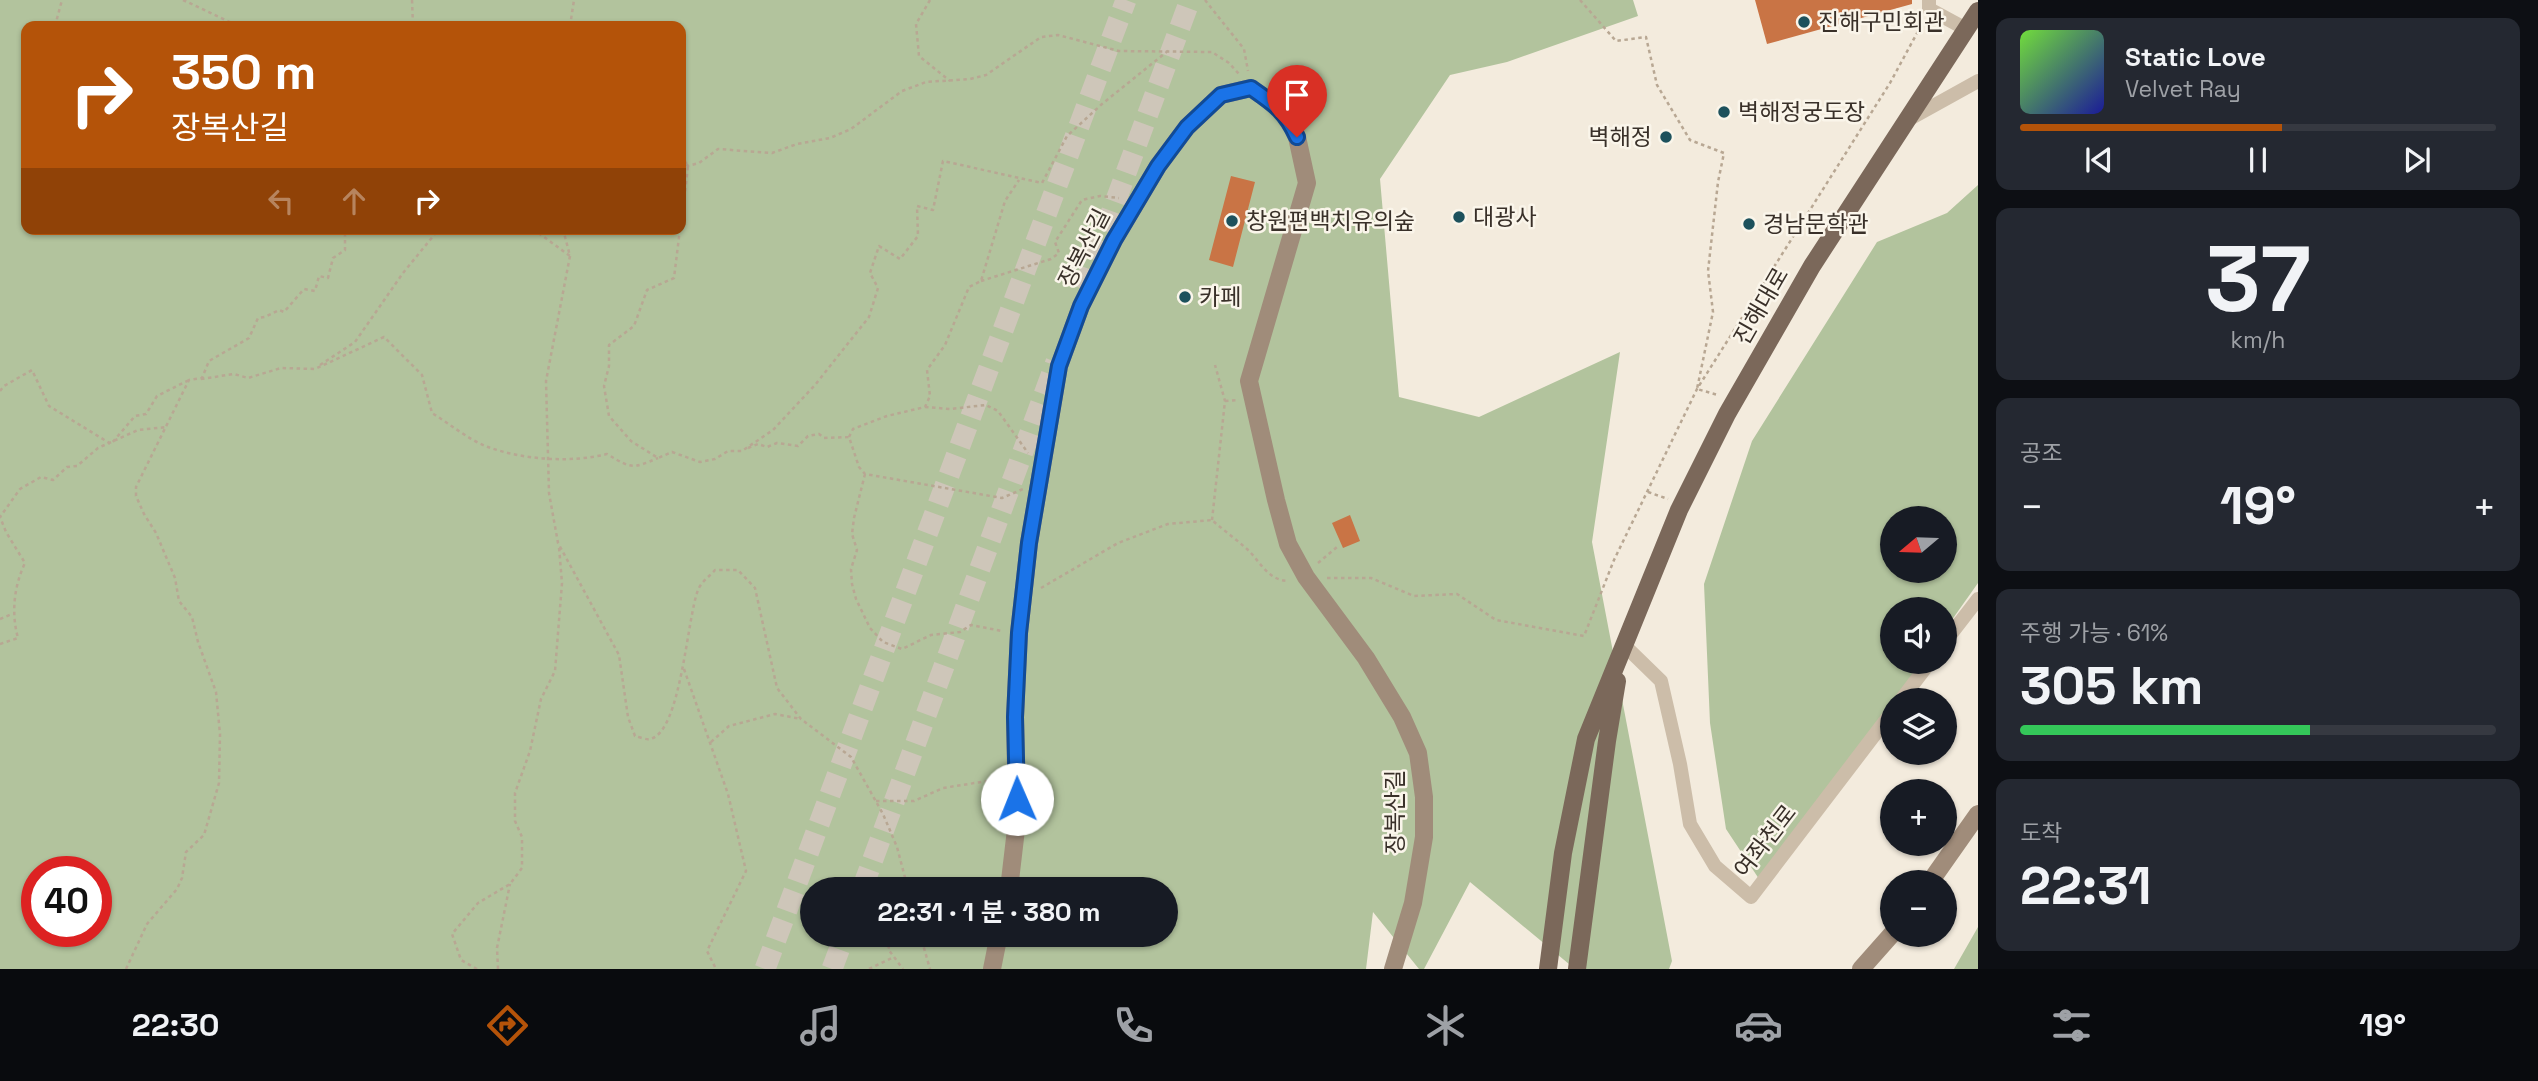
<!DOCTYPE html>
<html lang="ko">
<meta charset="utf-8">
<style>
:root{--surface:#171b24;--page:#242831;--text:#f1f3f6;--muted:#9ea1a6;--line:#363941;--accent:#b45309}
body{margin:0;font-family:"Space Grotesk","Noto Sans KR",sans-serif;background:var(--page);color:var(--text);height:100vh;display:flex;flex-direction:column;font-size:26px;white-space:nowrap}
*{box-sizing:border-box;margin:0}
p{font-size:23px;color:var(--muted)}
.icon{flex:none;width:38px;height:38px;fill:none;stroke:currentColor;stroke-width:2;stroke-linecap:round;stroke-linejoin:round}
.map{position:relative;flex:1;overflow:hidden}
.side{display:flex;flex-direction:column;gap:18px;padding:18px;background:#0d0f14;width:560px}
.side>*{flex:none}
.banner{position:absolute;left:21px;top:21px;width:665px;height:214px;border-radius:14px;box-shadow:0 2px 5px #0004;background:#b45309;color:#fff;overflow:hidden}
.needle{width:46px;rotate:251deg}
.controls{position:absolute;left:1880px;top:506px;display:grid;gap:14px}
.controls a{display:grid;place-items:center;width:77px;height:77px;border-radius:50%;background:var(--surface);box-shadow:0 2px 5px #0004;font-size:35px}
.speed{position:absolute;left:21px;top:856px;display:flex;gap:14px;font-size:35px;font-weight:700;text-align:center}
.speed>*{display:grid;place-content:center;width:91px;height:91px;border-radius:50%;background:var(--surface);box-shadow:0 2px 5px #0004;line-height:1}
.speed .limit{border:10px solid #d22;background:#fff;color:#111}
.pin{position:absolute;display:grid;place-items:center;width:60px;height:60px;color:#fff;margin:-72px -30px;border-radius:50% 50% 50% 0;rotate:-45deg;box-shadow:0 0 7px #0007}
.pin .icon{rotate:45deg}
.me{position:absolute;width:77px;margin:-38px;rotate:359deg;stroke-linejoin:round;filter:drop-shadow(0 0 5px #0008)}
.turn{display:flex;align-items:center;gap:24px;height:147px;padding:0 35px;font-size:32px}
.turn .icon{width:91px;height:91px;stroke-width:2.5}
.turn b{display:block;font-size:49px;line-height:60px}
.lanes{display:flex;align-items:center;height:66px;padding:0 35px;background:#0003;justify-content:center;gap:35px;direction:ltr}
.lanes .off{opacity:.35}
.big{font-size:52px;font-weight:600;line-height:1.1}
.side .tile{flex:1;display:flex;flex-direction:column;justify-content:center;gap:10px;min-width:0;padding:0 24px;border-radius:14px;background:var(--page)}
.side .dial{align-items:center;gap:0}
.dial b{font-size:91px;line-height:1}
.song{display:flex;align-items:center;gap:21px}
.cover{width:84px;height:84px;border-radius:10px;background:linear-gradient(135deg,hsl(100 70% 55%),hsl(240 70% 35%))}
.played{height:7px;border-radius:4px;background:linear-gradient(90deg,var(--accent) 55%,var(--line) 55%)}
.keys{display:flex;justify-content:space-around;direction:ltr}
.heat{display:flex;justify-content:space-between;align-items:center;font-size:38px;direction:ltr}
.charge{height:10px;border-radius:5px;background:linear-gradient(90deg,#34c759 61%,var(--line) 0)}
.trip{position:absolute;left:800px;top:877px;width:378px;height:70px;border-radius:35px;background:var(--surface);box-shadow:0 2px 5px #0004;font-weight:600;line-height:70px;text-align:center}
.menu{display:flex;height:112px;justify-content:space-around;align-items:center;background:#090b0e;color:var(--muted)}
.menu .icon{width:49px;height:49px}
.menu .active{color:var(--accent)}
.menu b{font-size:32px;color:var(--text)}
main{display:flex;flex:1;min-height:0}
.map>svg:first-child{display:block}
.green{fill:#b2c39d;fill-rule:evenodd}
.building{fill:#c97445}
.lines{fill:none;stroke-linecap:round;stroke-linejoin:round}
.highway-tunnel{stroke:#cec6b9;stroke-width:21;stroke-dasharray:21 10;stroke-linecap:butt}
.path{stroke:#b8a793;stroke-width:2.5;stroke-dasharray:3.5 3.5;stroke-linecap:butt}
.street{stroke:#ccbda9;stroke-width:14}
.secondary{stroke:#a08c7a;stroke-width:18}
.primary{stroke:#7b685a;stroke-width:18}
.route-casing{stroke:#114b97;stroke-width:18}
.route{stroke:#1a73e8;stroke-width:12}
.poi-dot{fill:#1d515c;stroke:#faf5ea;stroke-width:2.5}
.labels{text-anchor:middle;stroke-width:5;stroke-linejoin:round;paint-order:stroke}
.poi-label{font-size:23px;fill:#393029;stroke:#faf5ea;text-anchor:start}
.street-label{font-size:23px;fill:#393029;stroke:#faf5ea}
</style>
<main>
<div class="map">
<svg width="1978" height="969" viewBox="0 0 1978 969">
<rect width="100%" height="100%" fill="#f3ebdd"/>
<!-- green -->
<path class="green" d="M0,0H1633L1638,16L1507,62L1450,75L1380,179L1399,397L1479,417L1620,352L1592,542L1672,961L1669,969H1575L1470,882L1424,969H1419L1373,912L1366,969H0ZM26,26H681V229H26ZM37,872H96V931H37ZM812,889H1166V934H812Z
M1978,185V583L1944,631V609H1892V662H1922L1895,700H1892V704L1763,885L1726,829L1710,723L1704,584L1752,441L1877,242L1947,213ZM1892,518H1944V570H1892Z
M1978,927V969H1954Z"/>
<!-- building -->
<path class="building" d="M1755,0H1912V4L1767,44Z
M1231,176L1255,182L1233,267L1209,260Z
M1350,515L1360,541L1343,548L1332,523Z"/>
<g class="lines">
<!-- highway-tunnel -->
<path class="highway-tunnel" d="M1083,289L1190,0
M862,889L1056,362
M765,969L1126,0
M832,969L845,934"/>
<!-- path -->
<path class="path" d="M183,0L238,26
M412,0L413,26
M930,0L916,24L919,56L950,81
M1205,0L1244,49L1248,71
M1580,0L1616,41L1646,37L1657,85L1690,140L1724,153L1718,182L1708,271L1713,312L1697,389L1718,395
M55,26L62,0
M570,26L574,0
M681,155L688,166L681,227
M681,160L688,166L699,163L718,149L772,153L797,144L830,138L851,129L902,91L926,82L970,79L986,75L1041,37L1058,35L1119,51L1212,52L1229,63L1239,74
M533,229L570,256
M563,229L570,256L546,381L549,493L558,543L619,655L628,717L635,736C639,737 646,740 650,739C681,733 687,618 698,590C701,582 710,576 715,570H738L755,588L777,688L801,719L851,757L883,814L897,847L908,889
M680,229L674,278L647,290L634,326L609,345V366L604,386L609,416L631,441L658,458L672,452L700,462L715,459L728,451H742L773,430L815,385L869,317L878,288L870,273L879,246L900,259L918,236L917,206L933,210L943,161L1042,183L1067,136L1102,104L1169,50
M981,281L1051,259L1059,253L1055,242L1082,200L1100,196L1119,198
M320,365L355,342L403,273L439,229
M201,379L234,374L248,378L281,368L315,369L384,337L422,375L432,413C450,424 469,440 488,447C524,460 571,463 607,454C632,469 632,469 658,458
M0,391L4,386L32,370L49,406L111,444L135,416L146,414L157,396L189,380
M1225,401L1239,400
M925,407L950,409L986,405L998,411L1028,453
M849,437L853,429L887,416L925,407L930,396L927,370L945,345L969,287L981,281L1005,201L1019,180
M748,448L758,444L767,447L777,443L798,446L808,436L819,434L824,438L849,437L859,467L865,474L1002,498L1023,489
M865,474L854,518L852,534L857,550L851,569L852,584L856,599L870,628L883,642L902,649L931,635L960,632L971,625L1002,631
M1648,492L1668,499
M1212,520L1225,401L1215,365
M1318,563L1337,547
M1327,578H1371L1414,596L1457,594L1496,620L1584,636L1614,560L1697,389L1890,83L1923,22
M1041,588L1118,543L1168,524L1212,520C1223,530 1236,539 1247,549C1260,561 1268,581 1289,581
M0,619L12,614
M0,644L18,638C11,613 14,586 25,563L6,532L0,517L20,489L41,477L53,480L67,467L77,466L98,448L138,430L167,427
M684,669L728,794L746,871L707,951L716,969
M711,742L729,726L775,714L801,719
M876,801H914L943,788L994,780L1000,773
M897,934L894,936L888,949L903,969
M920,934L930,969
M126,969L147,924L177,889L182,878L186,852L204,835L219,783L220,734L216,692L198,642L192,617L179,601L175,578L156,533L144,514L136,496V487L189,380L202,378L209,361L249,338L258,318L265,317L279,310L284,312L304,289L315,291L319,276L328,278L333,258L345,250V229
M477,969L461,960L452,934L478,903L510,884L522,868V837L515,821V793L530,751L541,699L555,671L562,583L559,547
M498,969L497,948L510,884
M869,969L894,957"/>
<!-- street -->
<path class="street" d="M1929,0V9L1966,29
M1906,121L1978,81
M1944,643L1978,599
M1624,645L1661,681L1680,764L1690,824L1715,866L1751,897L1892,712
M1901,700L1930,662"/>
<!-- secondary -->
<path class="secondary" d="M1930,882L1978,814
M1009,889L1017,821L1015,717L1019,633L1029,543L1059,366L1081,306L1114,240L1158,166L1187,127L1221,95L1251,88L1278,107L1290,122L1297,137L1307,183L1249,381L1276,500L1288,544L1306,577L1366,658L1402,717L1418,753L1424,797V837L1413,903L1393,969
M992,969L999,934
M1861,969L1892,934"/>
<!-- primary -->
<path class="primary" d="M1548,969L1563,853L1586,739L1679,510L1727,414L1812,266L1978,11
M1577,969L1607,741L1617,681"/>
</g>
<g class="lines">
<!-- route casing -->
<g class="route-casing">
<path id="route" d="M1017,799L1015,717L1019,633L1029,543L1059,366L1081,306L1114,240L1158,166L1187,127L1221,95L1251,88C1274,104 1285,111 1297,137"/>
</g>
<!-- route -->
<use href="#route" class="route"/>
</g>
<!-- markers -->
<g class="poi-dot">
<circle cx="1804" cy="22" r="7"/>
<circle cx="1724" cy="112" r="7"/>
<circle cx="1666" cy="137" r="7"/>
<circle cx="1459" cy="217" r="7"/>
<circle cx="1232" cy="221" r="7"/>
<circle cx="1749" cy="224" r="7"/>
<circle cx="1185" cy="297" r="7"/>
</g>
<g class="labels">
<!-- poi labels -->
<g class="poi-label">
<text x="1818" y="30">진해구민회관</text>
<text x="1738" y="120">벽해정궁도장</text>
<text x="1652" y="145" text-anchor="end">벽해정</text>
<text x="1473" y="225">대광사</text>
<text x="1246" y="229">창원편백치유의숲</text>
<text x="1763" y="232">경남문학관</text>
<text x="1199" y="305">카페</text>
</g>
<!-- street labels -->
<g class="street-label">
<text transform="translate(1084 248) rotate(-63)" y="8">장복산길</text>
<text transform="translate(1761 306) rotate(-60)" y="8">진해대로</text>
<text transform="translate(1395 812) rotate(-90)" y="8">장복산길</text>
<text transform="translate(1765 841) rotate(-52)" y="8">여좌천로</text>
</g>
</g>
</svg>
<div class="controls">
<a><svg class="needle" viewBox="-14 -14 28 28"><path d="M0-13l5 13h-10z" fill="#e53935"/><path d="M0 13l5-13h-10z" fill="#9ea1a6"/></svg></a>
<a><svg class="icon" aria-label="sound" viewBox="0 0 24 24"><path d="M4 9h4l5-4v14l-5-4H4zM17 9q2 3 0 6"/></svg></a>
<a><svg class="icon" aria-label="layers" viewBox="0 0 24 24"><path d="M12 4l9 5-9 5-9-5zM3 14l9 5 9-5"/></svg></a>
<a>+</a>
<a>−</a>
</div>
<div class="speed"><div class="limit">40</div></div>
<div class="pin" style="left:1297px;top:137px;background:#d93025"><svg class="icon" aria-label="arrive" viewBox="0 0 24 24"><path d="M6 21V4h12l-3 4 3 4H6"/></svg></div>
<svg class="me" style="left:1017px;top:799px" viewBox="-20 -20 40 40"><circle r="19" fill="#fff"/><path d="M0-13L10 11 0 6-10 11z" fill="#1a73e8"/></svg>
<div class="trip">22:31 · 1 분 · 380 m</div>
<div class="banner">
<div class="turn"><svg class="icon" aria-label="right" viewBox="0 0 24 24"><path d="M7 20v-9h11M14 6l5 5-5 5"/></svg><div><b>350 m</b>장복산길</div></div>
<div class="lanes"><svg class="icon off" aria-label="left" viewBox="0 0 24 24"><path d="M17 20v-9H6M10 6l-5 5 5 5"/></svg><svg class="icon off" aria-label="ahead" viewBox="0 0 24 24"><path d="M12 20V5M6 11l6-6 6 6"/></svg><svg class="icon" aria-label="right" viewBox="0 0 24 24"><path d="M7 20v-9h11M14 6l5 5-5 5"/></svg></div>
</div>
</div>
<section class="side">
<div class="tile">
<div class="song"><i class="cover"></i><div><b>Static Love</b><p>Velvet Ray</p></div></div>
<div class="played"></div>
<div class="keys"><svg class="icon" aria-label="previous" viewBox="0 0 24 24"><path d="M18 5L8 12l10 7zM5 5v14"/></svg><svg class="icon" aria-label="pause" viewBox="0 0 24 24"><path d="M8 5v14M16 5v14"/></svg><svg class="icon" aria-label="next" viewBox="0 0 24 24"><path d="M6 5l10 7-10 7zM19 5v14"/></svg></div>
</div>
<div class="tile dial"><b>37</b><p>km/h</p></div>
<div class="tile"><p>공조</p>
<div class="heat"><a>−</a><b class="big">19°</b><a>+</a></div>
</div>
<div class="tile"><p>주행 가능 · 61%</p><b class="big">305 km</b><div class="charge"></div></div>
<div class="tile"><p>도착</p><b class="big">22:31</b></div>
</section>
</main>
<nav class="menu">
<b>22:30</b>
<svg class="icon active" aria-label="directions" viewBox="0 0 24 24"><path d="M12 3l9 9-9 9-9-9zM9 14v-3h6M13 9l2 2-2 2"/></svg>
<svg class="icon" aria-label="music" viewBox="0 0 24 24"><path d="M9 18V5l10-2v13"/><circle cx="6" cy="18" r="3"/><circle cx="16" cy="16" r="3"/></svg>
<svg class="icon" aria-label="phone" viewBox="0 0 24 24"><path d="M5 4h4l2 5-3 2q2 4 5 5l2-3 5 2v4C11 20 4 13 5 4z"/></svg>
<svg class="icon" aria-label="climate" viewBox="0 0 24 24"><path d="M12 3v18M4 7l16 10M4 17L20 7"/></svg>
<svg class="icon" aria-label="car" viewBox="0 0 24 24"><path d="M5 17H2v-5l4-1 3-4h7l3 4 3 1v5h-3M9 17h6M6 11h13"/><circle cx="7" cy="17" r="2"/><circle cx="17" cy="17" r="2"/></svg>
<svg class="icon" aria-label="filters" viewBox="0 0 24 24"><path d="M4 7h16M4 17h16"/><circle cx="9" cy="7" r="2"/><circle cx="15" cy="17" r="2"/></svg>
<b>19°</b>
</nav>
